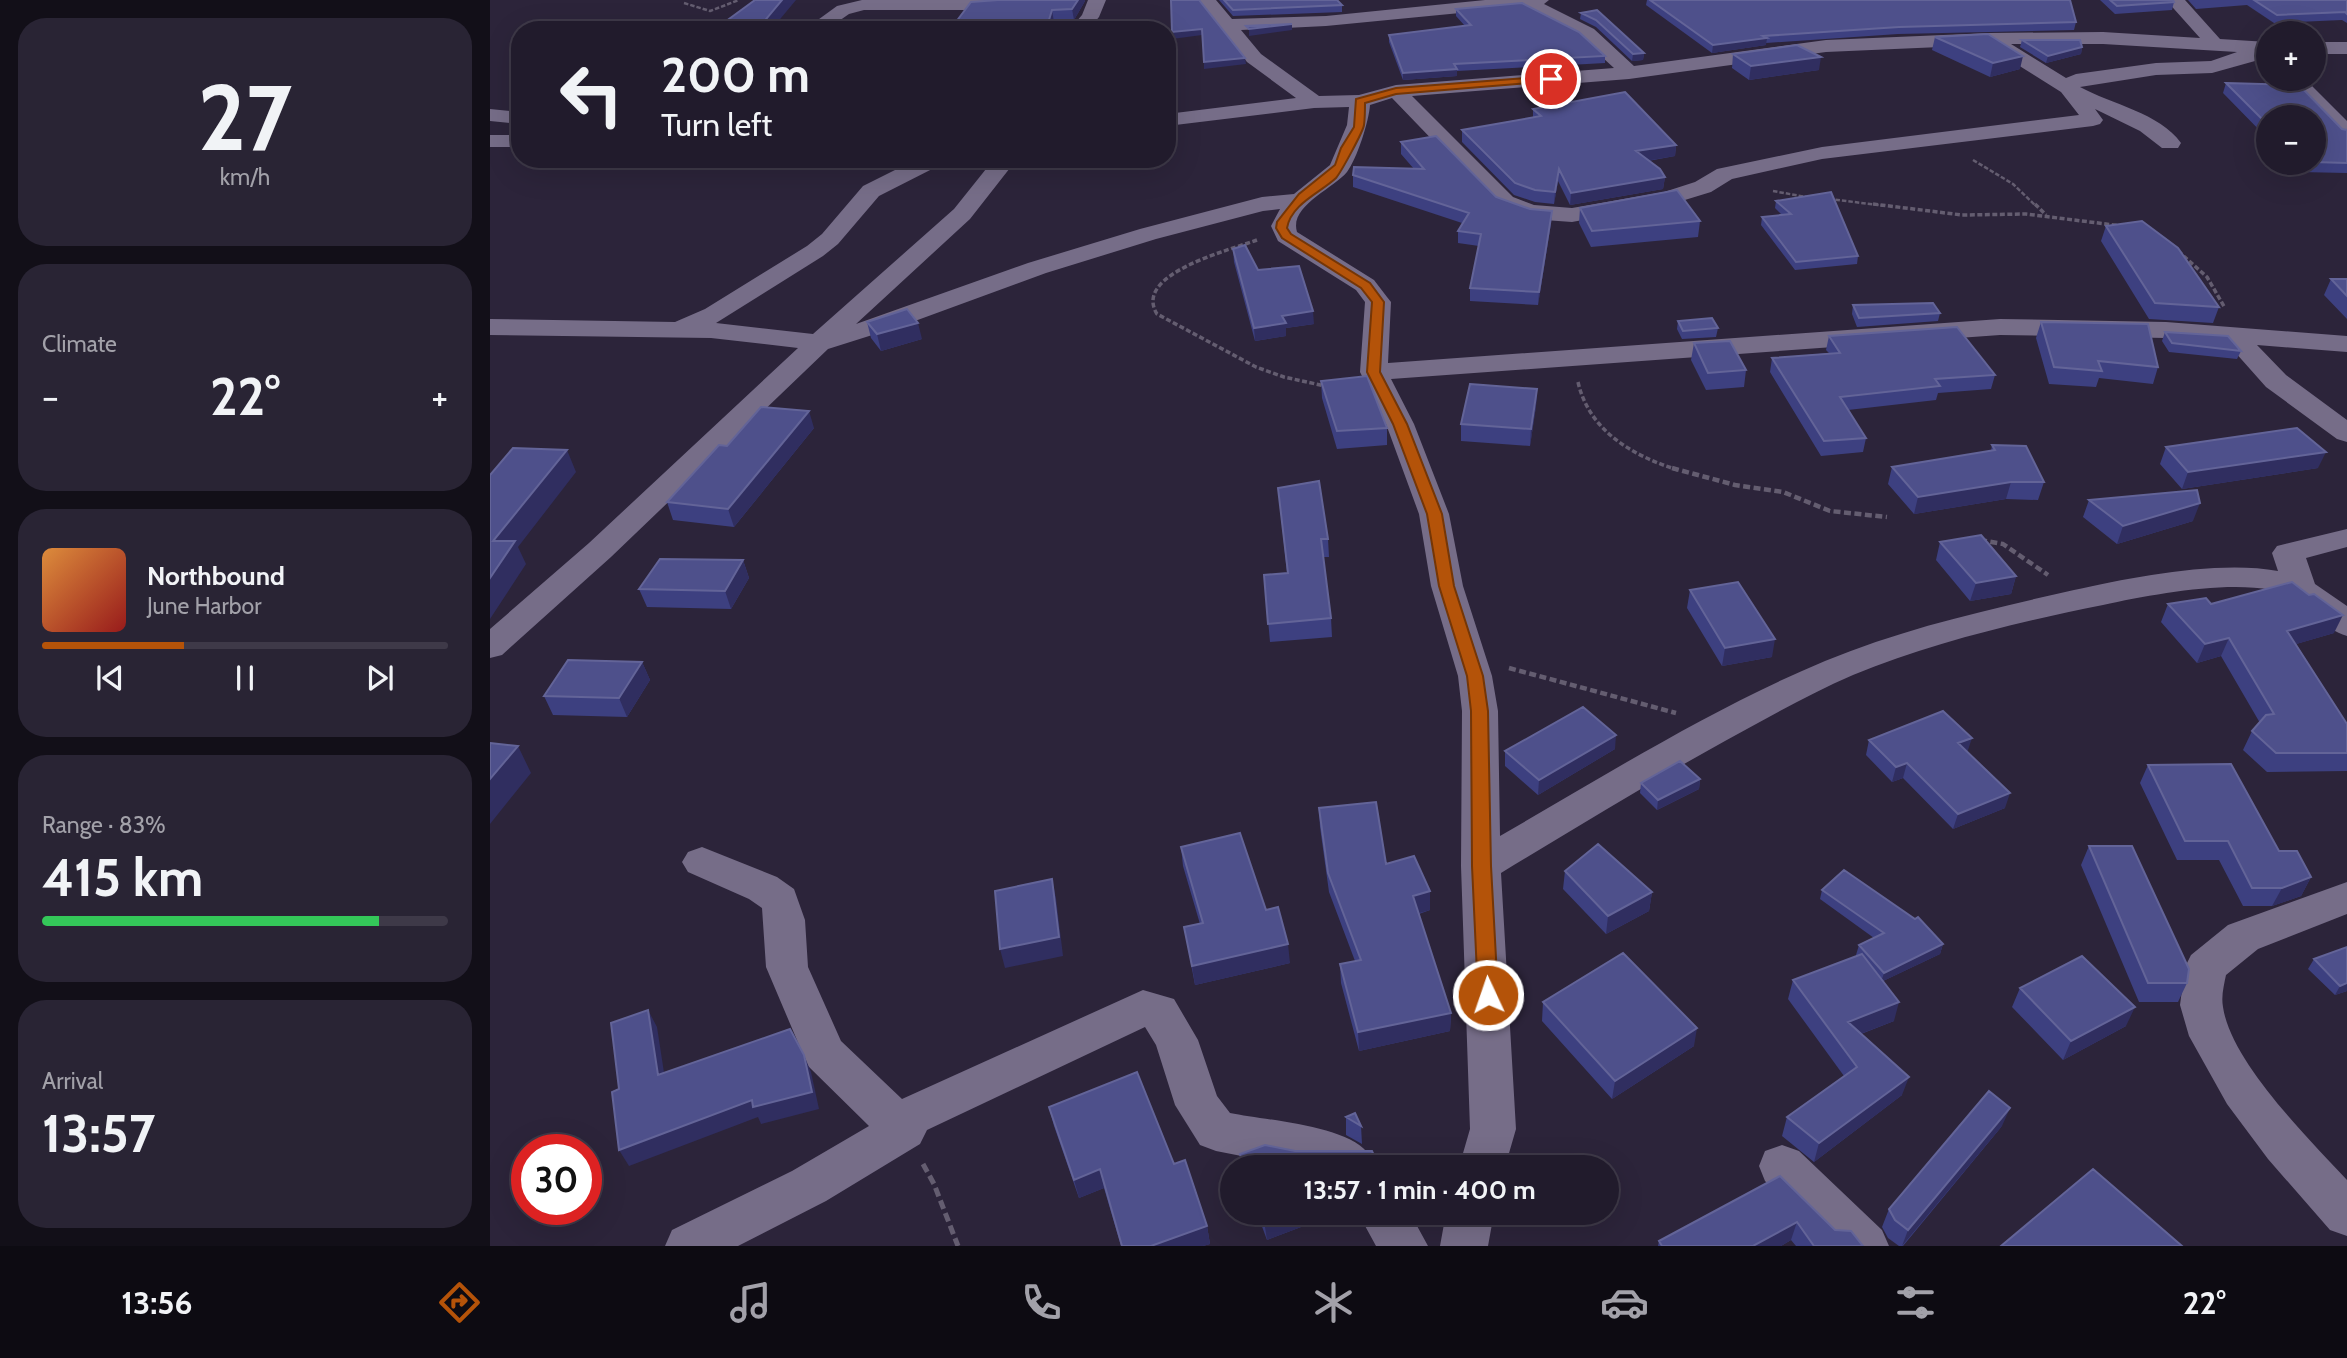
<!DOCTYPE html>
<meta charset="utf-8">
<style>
:root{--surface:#211b2c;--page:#292434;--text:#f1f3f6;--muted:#a2a1a9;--line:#3e3948;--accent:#b45309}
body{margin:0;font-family:Cabin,sans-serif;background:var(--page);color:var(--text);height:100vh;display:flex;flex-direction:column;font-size:26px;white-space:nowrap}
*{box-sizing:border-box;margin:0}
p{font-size:23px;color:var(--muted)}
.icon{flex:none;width:38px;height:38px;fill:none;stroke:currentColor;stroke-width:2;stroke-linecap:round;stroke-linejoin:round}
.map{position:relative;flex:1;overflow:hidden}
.side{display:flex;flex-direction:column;gap:18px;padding:18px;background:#120f18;width:490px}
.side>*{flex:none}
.guide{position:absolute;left:21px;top:21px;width:665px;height:147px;border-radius:28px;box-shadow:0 7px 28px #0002,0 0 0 2px var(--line);background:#211b2c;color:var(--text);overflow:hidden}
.buttons{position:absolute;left:1766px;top:21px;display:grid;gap:14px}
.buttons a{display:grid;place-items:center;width:70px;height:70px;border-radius:50%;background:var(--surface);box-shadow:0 7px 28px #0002,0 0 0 2px var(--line);font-size:35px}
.speed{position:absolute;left:21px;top:1134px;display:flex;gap:14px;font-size:35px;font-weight:700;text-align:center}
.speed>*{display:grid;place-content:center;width:91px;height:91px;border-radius:50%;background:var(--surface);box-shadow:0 7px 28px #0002,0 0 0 2px var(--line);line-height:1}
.speed .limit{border:10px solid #d22;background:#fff;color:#111}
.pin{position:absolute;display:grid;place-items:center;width:60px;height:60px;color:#fff;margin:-30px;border:4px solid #fff;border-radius:50%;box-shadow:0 2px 7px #0007}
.me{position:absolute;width:77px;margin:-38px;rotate:357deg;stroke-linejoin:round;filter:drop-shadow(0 0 5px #0008)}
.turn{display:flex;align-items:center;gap:24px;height:147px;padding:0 35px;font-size:32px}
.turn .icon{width:91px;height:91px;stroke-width:2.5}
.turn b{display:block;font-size:49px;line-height:60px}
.big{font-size:52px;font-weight:800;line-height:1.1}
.side .card{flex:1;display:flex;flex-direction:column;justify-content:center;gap:10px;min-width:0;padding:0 24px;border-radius:28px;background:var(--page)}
.side .dial{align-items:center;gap:0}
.dial b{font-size:91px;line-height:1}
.song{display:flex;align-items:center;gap:21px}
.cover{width:84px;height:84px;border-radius:10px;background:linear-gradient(135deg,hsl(30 70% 55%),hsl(0 70% 35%))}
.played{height:7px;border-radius:4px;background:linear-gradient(90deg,var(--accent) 35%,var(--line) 35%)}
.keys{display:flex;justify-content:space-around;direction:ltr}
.heat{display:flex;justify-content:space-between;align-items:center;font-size:38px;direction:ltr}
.charge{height:10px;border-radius:5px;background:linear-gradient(90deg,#34c759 83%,var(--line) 0)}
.trip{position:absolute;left:730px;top:1155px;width:399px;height:70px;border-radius:35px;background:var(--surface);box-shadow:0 7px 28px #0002,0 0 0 2px var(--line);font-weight:800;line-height:70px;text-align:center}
.menu{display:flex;height:112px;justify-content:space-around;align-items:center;background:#0d0b12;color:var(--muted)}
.menu .icon{width:49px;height:49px}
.menu .current{color:var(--accent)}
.menu b{font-size:32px;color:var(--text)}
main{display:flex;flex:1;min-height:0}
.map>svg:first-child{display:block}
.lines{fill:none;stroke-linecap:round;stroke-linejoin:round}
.path-far3{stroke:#645d70;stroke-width:2.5;stroke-dasharray:4.5 2;stroke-linecap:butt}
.path-far2{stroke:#645d70;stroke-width:3.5;stroke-dasharray:5 2.5;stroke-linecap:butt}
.path-far1{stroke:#645d70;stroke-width:4.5;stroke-dasharray:7 3.5;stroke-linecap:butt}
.path{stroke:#645d70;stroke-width:5;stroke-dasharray:9 4.5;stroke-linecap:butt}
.street{fill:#766d88;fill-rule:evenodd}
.wall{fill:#3d4080}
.shaded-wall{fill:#302e60}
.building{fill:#4e508b;stroke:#636498;stroke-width:2}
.route{fill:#b45309;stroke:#753606;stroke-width:2}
</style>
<main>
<section class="side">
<div class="card dial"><b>27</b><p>km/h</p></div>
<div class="card"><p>Climate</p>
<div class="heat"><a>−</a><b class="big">22°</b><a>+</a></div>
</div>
<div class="card">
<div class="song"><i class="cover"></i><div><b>Northbound</b><p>June Harbor</p></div></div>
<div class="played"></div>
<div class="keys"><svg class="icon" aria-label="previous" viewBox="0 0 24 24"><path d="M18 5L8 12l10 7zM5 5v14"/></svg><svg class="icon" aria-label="pause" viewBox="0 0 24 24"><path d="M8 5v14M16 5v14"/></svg><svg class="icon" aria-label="next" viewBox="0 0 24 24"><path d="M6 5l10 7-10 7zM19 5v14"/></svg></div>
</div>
<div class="card"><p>Range · 83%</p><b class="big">415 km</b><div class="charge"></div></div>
<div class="card"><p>Arrival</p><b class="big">13:57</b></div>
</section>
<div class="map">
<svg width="1857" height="1246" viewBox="0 0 1857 1246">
<rect width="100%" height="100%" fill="#2c243a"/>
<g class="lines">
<!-- path-far3 -->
<path class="path-far3" d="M194,3L220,11L249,0
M1483,160L1523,184L1546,206
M1283,191L1316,197
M1339,199L1397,206"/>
<!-- path-far2 -->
<path class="path-far2" d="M1383,204L1472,215L1536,214L1632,226
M1545,204L1556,215
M767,240C740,250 642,274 667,314L766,367L794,377L835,386
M1688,251L1717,277L1735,308
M1088,382C1099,431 1143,456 1188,470"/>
<!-- path-far1 -->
<path class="path-far1" d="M1182,468L1245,485L1293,492L1340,511L1397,517
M1490,540L1513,544L1558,575
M1019,668L1186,713"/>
<!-- path -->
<path class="path" d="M433,1164L444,1184L468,1246"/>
<!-- street -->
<path class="street" d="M372,0H575L566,5L497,10H374L359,14L336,30H314L347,6Z
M598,0H616L609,17L598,30H579L592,15Z
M708,0H726L742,19L836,16L995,0H1059L1054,4L1104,29L1144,66L1336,40L1500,33L1613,32L1710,38L1676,0H1695L1730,39L1778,42V54L1765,53L1768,57L1765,61L1722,73L1666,75L1590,87C1621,104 1670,113 1691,143L1688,148H1672L1650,131L1605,109L1613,120L1610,124L1603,126L1332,159L1242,179L1221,192L1185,203L1082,222L1040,219L1007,207L902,98L880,105C879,121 867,159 857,172C843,189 799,206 807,232L884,280L897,297L901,302L898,363L1510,319L1676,322L1857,336V352L1767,345L1796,375L1857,420V442L1847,439L1776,387L1736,342L1676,338L1510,335L901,379L924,424L959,514L973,586L1002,676L1008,711L1010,836C1116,775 1222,708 1335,661C1414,628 1501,609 1584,590C1643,577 1729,560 1788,571L1782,553L1787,546L1857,529V547L1816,558L1825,584L1857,606V636C1829,628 1813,596 1781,590C1734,581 1660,595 1613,605C1529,622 1441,643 1363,675C1319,694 1277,718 1235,741C1159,783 1085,828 1011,873L1026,1129L1015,1167H969L980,1129L971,866L972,711L968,676L941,586L929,514L896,424L870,372L875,302L866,290L788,241L781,226L790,209L773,211L666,239L556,273L414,325L338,349L121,557L12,655L0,658V629L99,543L308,348L221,338L0,335V319L185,322L215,309L317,246L332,234L373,186L427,159H455L452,164L389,196L348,244L333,256L226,323L323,334L464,209L504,159H527L480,219L366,324L538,263L650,229L772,197L804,194L840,165L857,125L859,107L824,108L677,126V114L806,98L757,62ZM1032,7L1090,37L1124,68L906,85L869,95L829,96L771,54L751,30L836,26ZM1521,44H1613L1747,52L1721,61L1666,63L1586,74L1576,78ZM1496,45L1571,92L1589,115L1332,147L1227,169L1205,182L1174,192L1082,208L1044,205L1023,197L922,96L1139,79L1336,52Z
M1824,42H1857V54H1824Z
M1794,79H1815L1857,121V139L1850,137Z
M0,109L30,112V124L0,121Z
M0,135H30V147H0Z
M212,847L287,877L304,889L315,920L318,967L351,1041L412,1099L653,990L684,999L708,1040L727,1096L740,1113C774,1120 854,1125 877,1152C880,1156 881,1163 883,1167H807L726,1151L710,1145L685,1105L666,1045L655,1027L437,1130L430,1144L336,1201L248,1246H175L182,1230L302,1171L379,1126L318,1066L276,967L272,908L259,899L198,872L192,862L198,852Z
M1857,882V914L1768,949L1736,975C1734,985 1731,996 1733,1007C1741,1062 1819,1139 1857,1180V1236L1840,1230L1778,1159L1737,1104L1699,1036L1690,1005L1695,967L1701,955L1738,925Z
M1292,1145L1309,1151L1392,1230L1399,1246H1341L1275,1181L1269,1166L1275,1151Z
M868,1213H920L938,1246H886Z
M956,1213H1004L998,1246H950Z"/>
</g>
<!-- wall -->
<path class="wall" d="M508,0H595V1L584,20L564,22Z
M729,0H847L852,5V12L743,16Z
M1157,0H1580L1586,22L1584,30L1408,34L1276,43V45L1222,53L1156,5Z
M1610,0H1683L1684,2L1682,10L1625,14Z
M1698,0H1857V23L1852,20L1784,23L1757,5L1706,9Z
M966,9L1115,56V63L967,71V76L913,80L899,42V35L975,26L966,16Z
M1107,10L1154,53L1153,60L1142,61L1106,27L1090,19L1091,13Z
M1445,37L1530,69L1500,77L1442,50Z
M1532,40L1592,47L1591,54L1556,63L1530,47Z
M1243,54L1329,70L1259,80L1242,68Z
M1736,83L1809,85L1852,129L1857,130V173L1810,172L1801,163H1824V117H1778V139L1733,93Z
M1043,109L1186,145L1185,156L1158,161L1175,177L1173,189L1080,205L1068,181L1064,204L1045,202L1024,195L972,142V130L1043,117Z
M911,142L1006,197L1061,223L1048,305L980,301V288L989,246L968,243V231L972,223L863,187V175L924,169L911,154Z
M1286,201L1368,256L1367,264L1305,270L1271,225L1272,217L1292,215L1285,208Z
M1090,208L1210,221L1208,237L1101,247L1089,223Z
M1616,226L1729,307L1723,323L1659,319L1611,241Z
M743,249L768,270L824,324L796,328V336L765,341L744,262Z
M1841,279H1857V319L1834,295Z
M1363,305L1450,313L1448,321L1367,327L1362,314Z
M1188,321L1228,328L1226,337L1192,339L1187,329Z
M377,322L432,339L391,351L381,338Z
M1551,322L1668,367L1663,384L1609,378L1606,387L1559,384L1546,338Z
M1675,332L1751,351L1747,359L1679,352L1672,341Z
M1339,336L1505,375L1501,389L1448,393L1446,400L1358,410L1376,438L1373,452L1331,456L1280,372L1282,358L1339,353L1336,350Z
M1204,343L1256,370L1254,387L1216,390L1201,360Z
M831,381L897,428V445L847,449L832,398Z
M1047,389L1046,406L1040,446L971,441V424Z
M324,428L244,527L183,520L177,502L237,446Z
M1502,445L1554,482L1548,500L1516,499L1424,514L1398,484L1402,467L1501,451Z
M1676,447L1828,468L1692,489L1670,464Z
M788,488L838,539L839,557H833L841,618L842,637L780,642L774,575L797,573Z
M1599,500L1703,521L1627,544L1593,517Z
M1450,542L1526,576L1521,594L1480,601L1446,560Z
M253,560L259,578L241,609L157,607L149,589Z
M1200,590L1282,657L1232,666L1197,608Z
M1678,604H1721L1844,633L1806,644L1857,724V771L1777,772L1753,750L1762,731L1770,723L1731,656L1707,663L1671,622Z
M152,662L160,680L137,717L63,715L54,696Z
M1379,740L1477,752L1515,808L1463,829L1413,778L1402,782L1376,755Z
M1125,749L1048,795L1015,766V751Z
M1658,765L1789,851L1821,877L1811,896L1782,906H1753L1729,860H1687L1650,783Z
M1210,779L1209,789L1167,810L1150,793L1151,783Z
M829,808L896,864L940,891V910L929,914L961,1013L960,1031L869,1051L851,983L850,964L865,961L839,892L830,827Z
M1599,846L1697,983L1688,1002H1649L1591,865Z
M691,847L776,910L800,963L705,985L694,927L710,924L693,866Z
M1075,871L1162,892L1159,911L1116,934L1073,889Z
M1332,890L1453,944L1450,954L1393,981L1404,1021L1371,1034L1412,1095L1324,1162L1292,1136L1297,1117L1354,1076L1298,999L1303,980L1368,956L1366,955L1369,945L1384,938L1330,899Z
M1857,947V991L1845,995L1818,969L1824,959Z
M1530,988L1636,1026L1573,1060L1522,1007Z
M1053,1002L1204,1046L1122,1099L1052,1021Z
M559,1107L684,1164L717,1226L720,1244L713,1246H631L614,1188L589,1198L564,1126Z
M856,1117L871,1126L872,1144L856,1135Z
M1512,1126L1413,1246H1409L1398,1238L1392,1227L1399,1209Z
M1290,1176L1345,1230L1373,1246H1306L1301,1240L1291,1246H1168L1169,1241Z
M767,1213H848L777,1240Z"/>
<!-- shaded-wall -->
<path class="shaded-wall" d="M292,0H306L281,30H267Z
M588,0H595V1L584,20L582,9Z
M562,10L564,22L561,30H556Z
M802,24V30L759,36V29Z
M712,29V35L682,39V32Z
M1277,38L1276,45L1222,53L1223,45Z
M1592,47L1591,54L1556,63L1558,56Z
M1154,53L1153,60L1142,61L1143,54Z
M1533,56L1530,69L1500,77L1503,63Z
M1331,57L1329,70L1259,80L1261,66Z
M755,58L756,64L714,69V62Z
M967,69V76L913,80V73Z
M1186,145L1185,156L1144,163L1146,151Z
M1069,169L1068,181L1064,204L1065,192Z
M1175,177L1173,189L1080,205L1081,193Z
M1062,211L1061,223L1048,305L1049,292Z
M823,311L824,324L796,328V336L765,341L764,328L792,316Z
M428,323L432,339L391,351L387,334Z
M1047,389L1046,406L1040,446L1041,429Z
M319,411L324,428L244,527L238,509Z
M77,450L86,472L28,547L36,564L0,619V578L3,541Z
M1836,452L1828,468L1692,489L1698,472Z
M1521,482L1516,499L1424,514L1428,497Z
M1710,503L1703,521L1627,544L1633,526Z
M253,560L259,578L241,609L235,591Z
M1526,576L1521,594L1480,601L1486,583Z
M1853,615L1844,633L1789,649L1797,631Z
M1739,638L1731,656L1707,663L1715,644Z
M1285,639L1282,657L1232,666L1235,648Z
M152,662L160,680L137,717L129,698Z
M1126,735L1125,749L1048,795L1049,780Z
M1482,738L1477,753L1468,743Z
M28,746L41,773L0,824V779Z
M1417,763L1413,778L1402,782L1406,767Z
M1210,779L1209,789L1167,810L1168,800Z
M1520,793L1515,808L1463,829L1468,814Z
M1821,877L1811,896L1782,906L1792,888Z
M562,879L566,898L573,956L515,968L510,949Z
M940,891V910L923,915V896Z
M1162,892L1159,911L1116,934L1118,916Z
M798,944L800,963L705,985L702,966Z
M1453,944L1450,954L1391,982L1394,973Z
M1857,983V991L1845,995L1850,986Z
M1409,1002L1404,1021L1352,1041L1358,1022Z
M1645,1007L1636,1026L1573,1060L1581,1041Z
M158,1010L167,1027L177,1092L168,1075Z
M961,1013L960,1031L869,1051L868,1032Z
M1207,1028L1204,1046L1122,1099L1125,1081Z
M314,1055L321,1072L329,1109L271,1124L268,1117L139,1166L129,1150Z
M1419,1077L1412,1095L1324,1162L1329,1143Z
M1520,1108L1512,1126L1412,1246L1418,1230Z
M610,1169L614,1188L589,1198L584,1180Z
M798,1213H848L777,1240L774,1221Z
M1307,1222L1301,1240L1291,1246H1263Z
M717,1226L720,1244L713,1246H661Z"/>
<!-- building -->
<path class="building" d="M265,0H292L267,30H224Z
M508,0H588L582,9L562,10L556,30H460L481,2Z
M681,0H709L755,58L714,62L712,29L682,32Z
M734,0H847L852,5L743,10Z
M1160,0H1580L1586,22L1409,27L1273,36L1277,38L1223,45Z
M1620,0H1683L1684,2L1627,6Z
M1764,0H1857V14L1855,12L1787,15Z
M1032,3L1089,32L1115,56L964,64L967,69L913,73L899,35L981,25L966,9Z
M1107,10L1154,53L1143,54L1106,20L1091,13Z
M802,24L759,29L756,26Z
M1498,34L1533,56L1503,63L1445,37Z
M1532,40H1590L1592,47L1558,56Z
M1307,45L1331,57L1261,66L1243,54Z
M1736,83L1809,85L1852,129L1857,130V163L1824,162V117H1778V125Z
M1135,92L1186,145L1146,151L1170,169L1175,177L1081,193L1069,169L1065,192L1045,190L1025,183L972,130L1051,116L1043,109Z
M946,136L1006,197L1040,209L1062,211L1049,292L980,288L991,234L968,231L979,213L863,175L864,167L934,169L911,142Z
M1187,190L1210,221L1102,231L1090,208Z
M1341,192L1368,256L1306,262L1272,217L1301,214L1286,201Z
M1652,221L1688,248L1729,307L1665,303L1616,226Z
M755,245L768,270L809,266L823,311L792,316L796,323L764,328L743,249Z
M1841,279H1857V296Z
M1443,303L1450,313L1369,318L1363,305Z
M417,309L428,323L387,334L377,322Z
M1222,318L1228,328L1193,331L1188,321Z
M1551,322L1658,324L1668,367L1608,361L1612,371L1564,367Z
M1467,327L1505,375L1445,379L1450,386L1350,397L1376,438L1334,441L1282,358L1350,353L1339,336Z
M1675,332L1738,336L1751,351L1682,343Z
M1240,341L1256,370L1218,373L1204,343Z
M877,376L897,428L847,431L831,381Z
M980,384L1047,389L1041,429L971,424Z
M271,407L319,411L238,509L177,502L229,445L237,446Z
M1807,428L1836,452L1698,472L1676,447Z
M1502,445L1536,446L1554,482H1521L1428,497L1402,467L1505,450Z
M23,448L77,450L3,541H25L0,578V475Z
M829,481L838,539H831L841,618L778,624L774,575L798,573L788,488Z
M1707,490L1710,503L1633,526L1599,500Z
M1491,535L1526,576L1486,583L1450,542Z
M170,559L253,560L235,591L149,589Z
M1248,582L1285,639L1235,648L1200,590Z
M1802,582L1819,595L1824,594L1853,615L1797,631L1857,724V753H1786L1762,731L1776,715L1784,714L1739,638L1715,644L1678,604L1716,598L1721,604Z
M78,660L152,662L129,698L54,696Z
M1093,707L1126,735L1049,780L1015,751Z
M1453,711L1482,738L1468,743L1520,793L1468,814L1417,763L1406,767L1379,740Z
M0,743L28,746L0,779Z
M1190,761L1210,779L1168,800L1151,783Z
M1741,764L1789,851H1807L1821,877L1792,888H1762L1738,841H1695L1658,765Z
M886,802L896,864L924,856L940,891L923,896L961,1013L868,1032L850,964L871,960L838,873L829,808Z
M750,833L776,910L788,907L798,944L702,966L694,927L713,923L691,847Z
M1108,844L1162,892L1118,916L1075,871Z
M1599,846H1642L1699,969L1697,983H1658Z
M1354,870L1425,919L1428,917L1453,944L1394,973L1369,945L1394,933L1332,890Z
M562,879L569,937L510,949L505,891Z
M1857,947V983L1850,986L1824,959Z
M1133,953L1207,1028L1125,1081L1053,1002Z
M1372,954L1409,1002L1358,1022L1419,1077L1329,1143L1297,1117L1367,1067L1303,980Z
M1592,956L1645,1007L1581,1041L1530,988Z
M158,1010L168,1075L300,1029L314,1055L322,1092L263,1107L262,1100L129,1150L122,1092L129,1089L121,1023Z
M647,1072L684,1164L695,1160L717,1226L661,1246H632L610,1169L584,1180L559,1107Z
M1499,1091L1520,1108L1418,1230L1405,1220L1399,1209Z
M865,1113L871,1126L856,1117Z
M775,1145L805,1151H882L889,1167H755L750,1154Z
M1603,1169L1692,1246H1511Z
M1290,1176L1345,1230L1361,1231L1373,1246H1324L1307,1222L1263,1246H1172L1169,1241Z
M771,1213H798L774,1221Z"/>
<!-- route -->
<path class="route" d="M1061,76L1066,79L1064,81L906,94L875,103C875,110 875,118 874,125C873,132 851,172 846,178C830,193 801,204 797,228L801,234L880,283L894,302L890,372L917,424L952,514L964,586L993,676L998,711L1001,866L1008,995L1005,1001L998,1003L991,1001L988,995L982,866L981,711L977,676L949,586L937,514L903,424L877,372L882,302L871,288L792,238L786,228L787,222L809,194L845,165L851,148L864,127L866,99L906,88Z"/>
</svg>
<div class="buttons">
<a>+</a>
<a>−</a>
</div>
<div class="speed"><div class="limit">30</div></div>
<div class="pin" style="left:1061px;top:79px;background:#d93025"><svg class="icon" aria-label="arrive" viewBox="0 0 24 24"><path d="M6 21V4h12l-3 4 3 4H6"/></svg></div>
<svg class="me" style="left:998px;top:995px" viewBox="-20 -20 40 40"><circle r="17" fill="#b45309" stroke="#fff" stroke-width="3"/><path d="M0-11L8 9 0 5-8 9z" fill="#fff"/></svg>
<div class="trip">13:57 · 1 min · 400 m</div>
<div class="guide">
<div class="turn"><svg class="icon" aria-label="left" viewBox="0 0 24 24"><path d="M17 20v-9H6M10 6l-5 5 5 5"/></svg><div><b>200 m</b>Turn left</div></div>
</div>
</div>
</main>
<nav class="menu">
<b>13:56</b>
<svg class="icon current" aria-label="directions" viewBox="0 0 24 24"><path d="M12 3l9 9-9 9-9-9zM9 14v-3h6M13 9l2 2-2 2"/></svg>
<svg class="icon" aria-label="music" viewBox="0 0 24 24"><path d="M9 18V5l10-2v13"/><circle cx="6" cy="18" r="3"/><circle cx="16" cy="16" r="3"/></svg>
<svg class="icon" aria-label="phone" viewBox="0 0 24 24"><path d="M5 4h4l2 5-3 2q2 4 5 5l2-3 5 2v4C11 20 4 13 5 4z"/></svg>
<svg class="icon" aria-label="climate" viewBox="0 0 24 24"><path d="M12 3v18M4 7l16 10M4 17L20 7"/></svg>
<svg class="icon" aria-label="car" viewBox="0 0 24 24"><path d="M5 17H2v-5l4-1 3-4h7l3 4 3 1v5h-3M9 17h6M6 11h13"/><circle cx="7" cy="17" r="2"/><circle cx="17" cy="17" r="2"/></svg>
<svg class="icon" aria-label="filters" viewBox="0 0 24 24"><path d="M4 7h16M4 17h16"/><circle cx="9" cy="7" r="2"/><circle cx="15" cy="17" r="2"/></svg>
<b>22°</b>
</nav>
